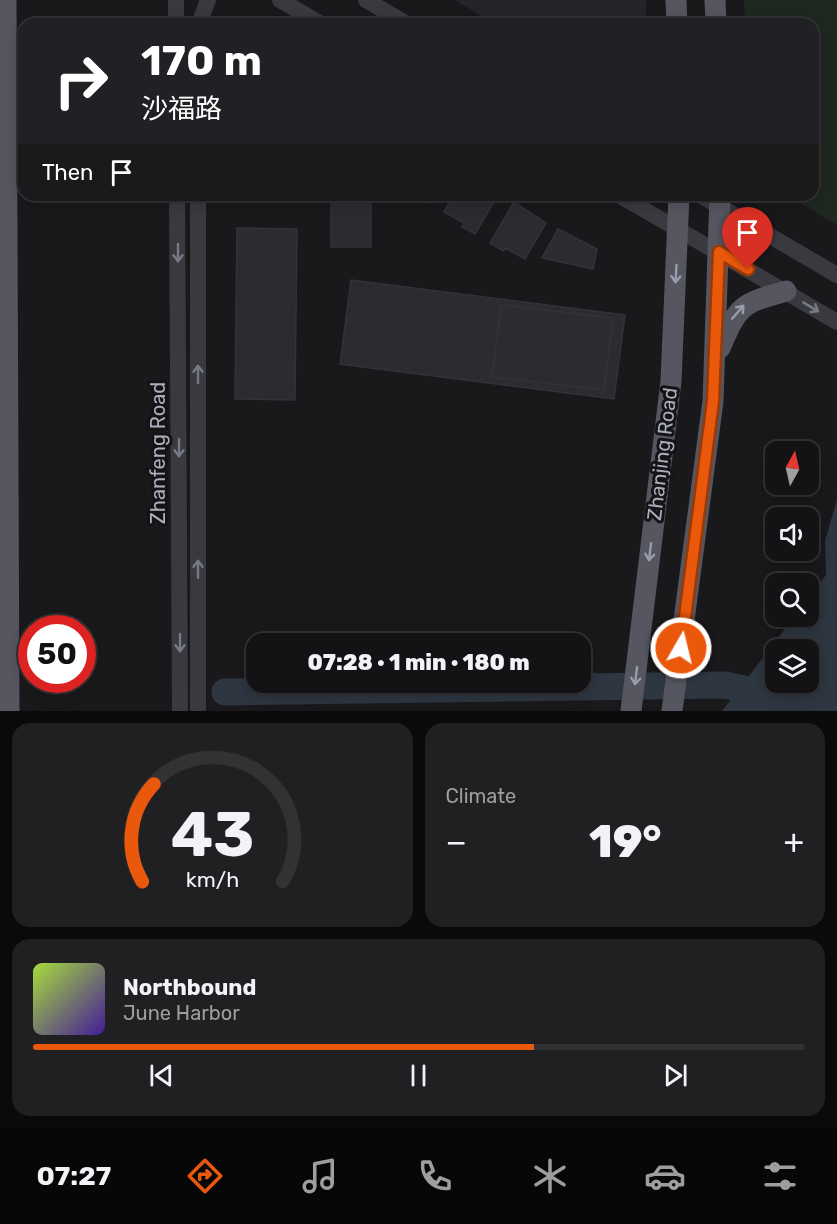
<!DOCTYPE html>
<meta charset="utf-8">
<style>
:root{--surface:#131214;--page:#202022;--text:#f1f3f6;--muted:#9d9ea0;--line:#323234;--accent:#ea580c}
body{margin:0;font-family:Rubik,"Noto Sans SC",sans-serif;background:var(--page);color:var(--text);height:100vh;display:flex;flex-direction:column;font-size:22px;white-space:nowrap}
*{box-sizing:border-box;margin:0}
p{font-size:20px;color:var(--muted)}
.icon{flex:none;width:33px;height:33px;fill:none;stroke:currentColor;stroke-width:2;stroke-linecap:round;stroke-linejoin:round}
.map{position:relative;height:711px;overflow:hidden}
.side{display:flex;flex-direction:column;gap:12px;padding:12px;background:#0a0a0b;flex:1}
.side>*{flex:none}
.guide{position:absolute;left:18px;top:18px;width:801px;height:183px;border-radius:18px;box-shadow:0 3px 15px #0003,0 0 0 2px var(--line);background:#202124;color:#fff;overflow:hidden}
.needle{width:39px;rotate:8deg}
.tools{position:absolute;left:765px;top:441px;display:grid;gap:12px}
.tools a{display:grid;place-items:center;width:54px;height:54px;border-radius:12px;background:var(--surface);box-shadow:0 3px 15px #0003,0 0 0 2px var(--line);font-size:30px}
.speed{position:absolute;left:18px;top:615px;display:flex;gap:12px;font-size:30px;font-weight:700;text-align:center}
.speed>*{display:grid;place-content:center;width:78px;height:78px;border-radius:50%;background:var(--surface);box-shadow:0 3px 15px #0003,0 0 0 2px var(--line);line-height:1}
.speed .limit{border:9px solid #d22;background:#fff;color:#111}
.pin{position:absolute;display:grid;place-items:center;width:51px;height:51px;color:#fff;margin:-62px -26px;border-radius:50% 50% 50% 0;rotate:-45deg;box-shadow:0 0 6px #0007}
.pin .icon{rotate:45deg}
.me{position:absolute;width:66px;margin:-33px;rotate:8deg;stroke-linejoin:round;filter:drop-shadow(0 0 4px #0008)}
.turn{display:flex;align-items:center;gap:21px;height:126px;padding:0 24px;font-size:27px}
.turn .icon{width:78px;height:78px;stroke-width:2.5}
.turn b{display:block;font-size:42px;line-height:51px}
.then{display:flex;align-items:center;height:57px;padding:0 24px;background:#0003;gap:12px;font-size:22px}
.big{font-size:45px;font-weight:800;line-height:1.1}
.side .card{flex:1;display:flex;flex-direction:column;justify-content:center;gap:9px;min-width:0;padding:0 21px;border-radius:18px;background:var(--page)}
.side .dial{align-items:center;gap:0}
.dial svg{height:156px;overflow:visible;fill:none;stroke:var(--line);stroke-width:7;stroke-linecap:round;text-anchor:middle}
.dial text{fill:var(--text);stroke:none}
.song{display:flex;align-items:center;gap:18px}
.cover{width:72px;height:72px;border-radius:9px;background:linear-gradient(135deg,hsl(80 70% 55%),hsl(260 70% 35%))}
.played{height:6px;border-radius:3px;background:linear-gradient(90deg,var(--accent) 65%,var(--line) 65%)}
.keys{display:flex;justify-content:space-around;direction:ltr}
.heat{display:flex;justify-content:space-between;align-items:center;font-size:33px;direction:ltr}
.side .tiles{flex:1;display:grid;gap:12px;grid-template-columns:1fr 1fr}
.card:last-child{grid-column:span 2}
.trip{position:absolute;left:246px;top:633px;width:345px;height:60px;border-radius:18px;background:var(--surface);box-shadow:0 3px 15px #0003,0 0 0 2px var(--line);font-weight:800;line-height:60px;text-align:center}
.menu{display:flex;height:96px;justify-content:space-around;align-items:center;background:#080708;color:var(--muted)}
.menu .icon{width:42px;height:42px}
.menu .current{color:var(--accent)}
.menu b{font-size:27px;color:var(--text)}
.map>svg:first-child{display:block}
.built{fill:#252428}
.green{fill:#1e2720}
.water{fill:#2d3641;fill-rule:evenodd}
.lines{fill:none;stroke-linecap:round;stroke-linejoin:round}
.river{stroke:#2d3641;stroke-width:27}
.building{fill:#2c2b2f;stroke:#333237;stroke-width:1.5}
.minor{stroke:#393a40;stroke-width:16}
.major{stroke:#555660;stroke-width:21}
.oneway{stroke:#777a84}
.oneway2{stroke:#999caa}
.route-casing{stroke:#983908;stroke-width:15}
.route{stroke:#ea580c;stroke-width:10}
.labels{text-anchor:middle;stroke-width:6;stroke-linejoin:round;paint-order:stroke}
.street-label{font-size:20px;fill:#aaaebc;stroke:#141316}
</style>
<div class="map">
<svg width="837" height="711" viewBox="0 0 837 711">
<rect width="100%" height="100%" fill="#19181b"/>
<!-- built -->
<path class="built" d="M455,0H646V24H494Z"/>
<!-- green -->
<path class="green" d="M744,0H837V225L787,195H813V24H745Z"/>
<!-- water -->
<path class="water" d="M837,499V711H722L794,617L808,616L809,598L826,575L825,541ZM776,650H808V682H776Z"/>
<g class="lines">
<!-- river -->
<path class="river" d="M225,692L725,685L837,709"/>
</g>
<!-- building -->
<path class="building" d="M232,195H281V200H232Z
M414,195H434L429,203Z
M454,195H498L475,234L462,227L464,223L444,212Z
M514,202L546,223L525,259L505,248L503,251L490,243Z
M331,204H371V247H331Z
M237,228L297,229L295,400L235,399Z
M558,229L597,249L593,269L542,258Z
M351,280L625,315L614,399L340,364Z
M501,305L613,318L604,390L492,377Z"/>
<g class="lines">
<!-- minor -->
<path class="minor" d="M176,0V24
M280,0L321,24
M366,0L407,24
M199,24L208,0
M177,195L180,711
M198,195V711
M619,195L837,322
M700,195L837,275"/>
<!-- major -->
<path class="major" d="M6,0L9,711
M676,0L677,24
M715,0L716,24
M720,348C739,304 741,304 786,291
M631,711L671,381L679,195
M672,711L713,401L720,195"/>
</g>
<!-- one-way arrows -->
<defs><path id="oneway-shaft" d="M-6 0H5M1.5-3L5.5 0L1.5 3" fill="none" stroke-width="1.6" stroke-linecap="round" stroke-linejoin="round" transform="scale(1.5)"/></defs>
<g class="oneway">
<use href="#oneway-shaft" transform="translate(178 253) rotate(90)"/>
<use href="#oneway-shaft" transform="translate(811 307) rotate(31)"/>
<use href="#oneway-shaft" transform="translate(198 374) rotate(-90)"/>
<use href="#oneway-shaft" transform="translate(179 448) rotate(90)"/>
<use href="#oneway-shaft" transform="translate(198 569) rotate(-90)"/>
<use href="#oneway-shaft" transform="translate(180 643) rotate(90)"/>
</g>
<g class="oneway2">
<use href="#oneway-shaft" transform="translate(676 274) rotate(93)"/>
<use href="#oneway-shaft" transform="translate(738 312) rotate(-49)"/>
<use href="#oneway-shaft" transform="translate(650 552) rotate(97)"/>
<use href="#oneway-shaft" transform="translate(636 676) rotate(97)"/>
</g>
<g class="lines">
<!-- route casing -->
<g class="route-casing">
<path id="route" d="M681,648L713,401L719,252L748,269"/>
</g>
<!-- route -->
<use href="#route" class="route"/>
</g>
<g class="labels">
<!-- street labels -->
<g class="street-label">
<text transform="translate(158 453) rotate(-90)" y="7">Zhanfeng Road</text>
<text transform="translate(662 454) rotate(-83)" y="7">Zhanjing Road</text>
</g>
</g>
</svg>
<div class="tools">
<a><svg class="needle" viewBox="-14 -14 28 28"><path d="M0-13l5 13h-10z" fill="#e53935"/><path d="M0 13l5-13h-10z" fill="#9d9ea0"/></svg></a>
<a><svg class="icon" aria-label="sound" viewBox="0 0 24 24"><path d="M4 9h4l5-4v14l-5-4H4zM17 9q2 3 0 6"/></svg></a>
<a><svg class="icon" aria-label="search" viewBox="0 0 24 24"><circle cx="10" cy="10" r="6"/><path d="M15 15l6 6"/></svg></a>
<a><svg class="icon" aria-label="layers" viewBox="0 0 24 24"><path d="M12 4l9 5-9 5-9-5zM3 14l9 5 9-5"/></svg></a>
</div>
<div class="speed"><div class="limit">50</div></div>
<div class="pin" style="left:748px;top:269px;background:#d93025"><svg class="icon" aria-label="arrive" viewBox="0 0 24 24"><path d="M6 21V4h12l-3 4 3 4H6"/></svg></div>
<svg class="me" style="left:681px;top:648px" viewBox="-20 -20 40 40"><circle r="17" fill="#ea580c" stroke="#fff" stroke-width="3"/><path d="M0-11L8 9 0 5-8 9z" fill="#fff"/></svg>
<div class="trip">07:28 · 1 min · 180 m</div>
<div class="guide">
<div class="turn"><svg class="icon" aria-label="right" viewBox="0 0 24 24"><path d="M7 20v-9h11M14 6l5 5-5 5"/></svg><div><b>170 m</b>沙福路</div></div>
<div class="then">Then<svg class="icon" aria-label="arrive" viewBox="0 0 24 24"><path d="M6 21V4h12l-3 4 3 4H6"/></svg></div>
</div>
</div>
<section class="side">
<div class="tiles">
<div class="card dial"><svg viewBox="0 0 100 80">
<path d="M14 69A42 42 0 1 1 86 69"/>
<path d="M14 69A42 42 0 0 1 20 19" stroke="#ea580c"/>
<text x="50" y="56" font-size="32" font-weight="700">43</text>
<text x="50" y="72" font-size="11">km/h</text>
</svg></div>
<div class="card"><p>Climate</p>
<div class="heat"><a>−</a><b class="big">19°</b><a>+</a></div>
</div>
<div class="card">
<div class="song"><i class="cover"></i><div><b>Northbound</b><p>June Harbor</p></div></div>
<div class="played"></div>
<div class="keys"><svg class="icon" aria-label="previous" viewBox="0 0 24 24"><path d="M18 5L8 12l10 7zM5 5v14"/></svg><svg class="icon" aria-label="pause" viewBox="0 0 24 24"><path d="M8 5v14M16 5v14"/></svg><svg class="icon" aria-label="next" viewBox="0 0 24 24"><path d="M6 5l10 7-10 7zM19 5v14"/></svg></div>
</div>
</div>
</section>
<nav class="menu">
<b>07:27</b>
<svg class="icon current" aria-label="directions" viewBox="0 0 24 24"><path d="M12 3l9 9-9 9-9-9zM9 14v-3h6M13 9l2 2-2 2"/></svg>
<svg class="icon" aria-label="music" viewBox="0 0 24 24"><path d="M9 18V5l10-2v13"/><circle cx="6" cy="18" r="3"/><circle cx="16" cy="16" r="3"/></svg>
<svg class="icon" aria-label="phone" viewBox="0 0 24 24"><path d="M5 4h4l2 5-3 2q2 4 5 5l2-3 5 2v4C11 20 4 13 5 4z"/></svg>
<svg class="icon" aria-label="climate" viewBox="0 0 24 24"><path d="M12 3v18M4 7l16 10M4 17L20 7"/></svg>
<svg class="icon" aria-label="car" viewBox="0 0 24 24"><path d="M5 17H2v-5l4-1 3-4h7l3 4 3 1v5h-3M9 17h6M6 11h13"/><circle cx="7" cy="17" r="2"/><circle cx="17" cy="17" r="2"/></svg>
<svg class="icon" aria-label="filters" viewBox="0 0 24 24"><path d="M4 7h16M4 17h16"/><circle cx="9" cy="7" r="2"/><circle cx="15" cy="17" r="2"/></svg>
</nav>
